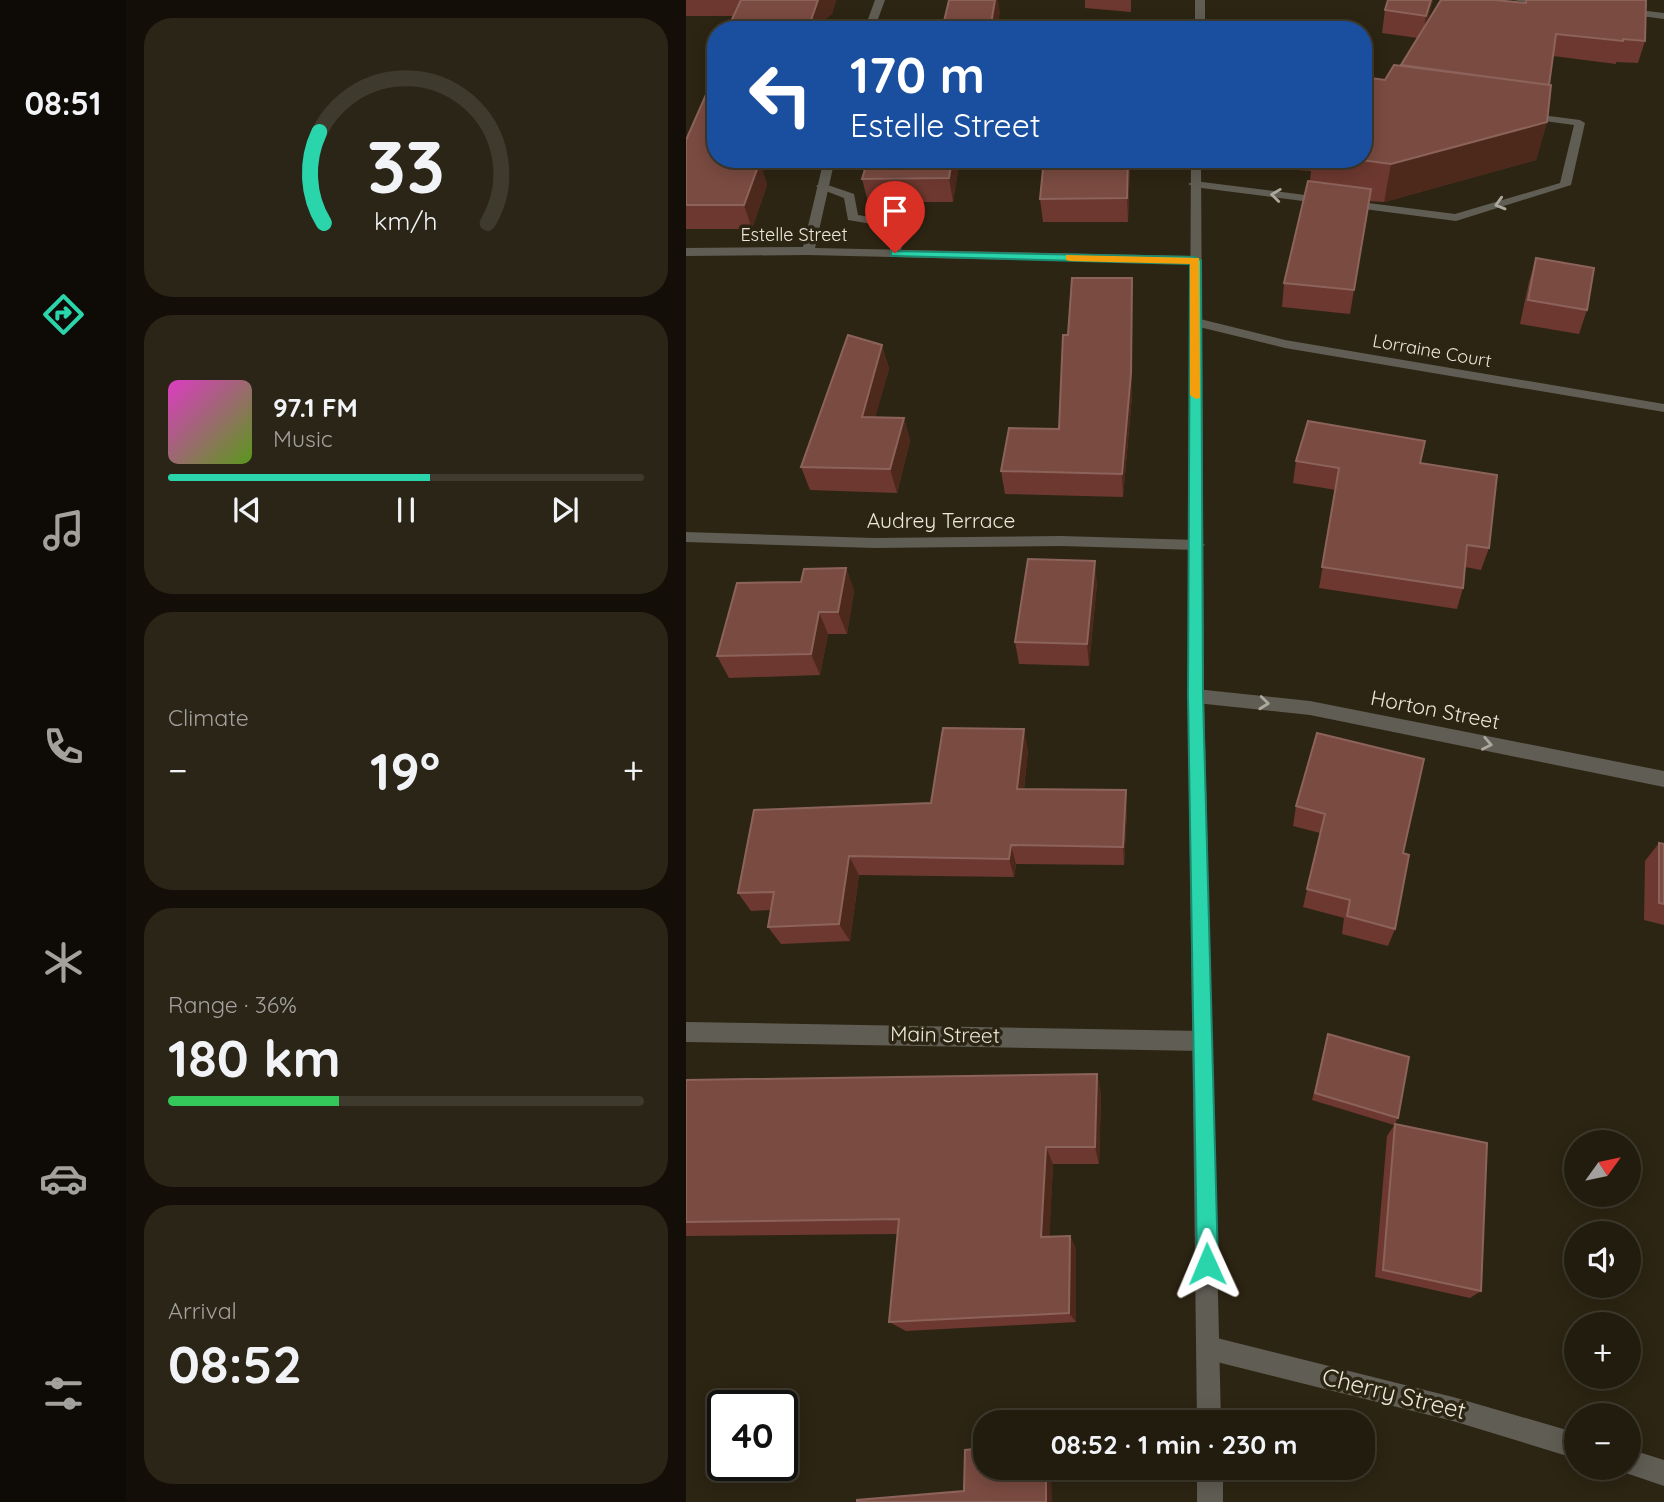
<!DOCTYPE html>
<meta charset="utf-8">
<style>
:root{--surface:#221c0e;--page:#2a2517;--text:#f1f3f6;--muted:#a2a19e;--line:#3f3a2e;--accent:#2ad5ac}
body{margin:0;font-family:Quicksand,sans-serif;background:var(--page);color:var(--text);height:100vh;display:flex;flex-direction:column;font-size:26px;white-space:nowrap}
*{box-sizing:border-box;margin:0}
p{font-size:23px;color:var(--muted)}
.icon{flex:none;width:38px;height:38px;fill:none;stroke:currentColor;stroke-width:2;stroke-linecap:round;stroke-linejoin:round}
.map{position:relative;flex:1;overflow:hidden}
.drawer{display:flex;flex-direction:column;gap:18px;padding:18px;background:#130f08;width:560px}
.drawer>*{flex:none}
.hud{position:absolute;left:21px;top:21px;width:665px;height:147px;border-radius:28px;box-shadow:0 4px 18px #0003,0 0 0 2px var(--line);background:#1a4fa0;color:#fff;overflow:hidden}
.needle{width:46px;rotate:57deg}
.fabs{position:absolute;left:878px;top:1130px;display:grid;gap:14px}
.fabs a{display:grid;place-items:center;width:77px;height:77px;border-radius:50%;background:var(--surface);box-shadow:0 4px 18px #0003,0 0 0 2px var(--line);font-size:35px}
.speed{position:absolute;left:21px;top:1390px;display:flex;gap:14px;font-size:35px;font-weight:700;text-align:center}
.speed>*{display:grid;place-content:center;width:91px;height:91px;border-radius:50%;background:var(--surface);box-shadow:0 4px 18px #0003,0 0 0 2px var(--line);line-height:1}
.speed .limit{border:4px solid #111;border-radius:10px;background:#fff;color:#111}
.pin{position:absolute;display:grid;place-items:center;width:60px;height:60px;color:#fff;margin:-72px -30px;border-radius:50% 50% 50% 0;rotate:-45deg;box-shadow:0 0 7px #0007}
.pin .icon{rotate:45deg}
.me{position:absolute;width:77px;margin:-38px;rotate:359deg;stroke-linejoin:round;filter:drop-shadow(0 0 5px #0008)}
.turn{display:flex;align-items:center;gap:24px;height:147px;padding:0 28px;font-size:32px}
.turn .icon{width:91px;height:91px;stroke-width:2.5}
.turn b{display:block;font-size:49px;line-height:60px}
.big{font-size:52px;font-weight:800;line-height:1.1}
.drawer .widget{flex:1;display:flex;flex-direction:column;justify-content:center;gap:10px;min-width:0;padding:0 24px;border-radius:28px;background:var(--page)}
.drawer .dial{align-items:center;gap:0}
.dial svg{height:182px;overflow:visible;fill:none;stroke:var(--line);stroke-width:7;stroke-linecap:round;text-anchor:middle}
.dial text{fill:var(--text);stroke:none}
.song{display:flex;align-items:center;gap:21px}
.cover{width:84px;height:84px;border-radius:10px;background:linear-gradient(135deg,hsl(310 70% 55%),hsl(90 70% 35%))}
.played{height:7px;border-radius:4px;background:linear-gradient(90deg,var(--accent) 55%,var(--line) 55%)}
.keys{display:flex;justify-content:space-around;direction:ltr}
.heat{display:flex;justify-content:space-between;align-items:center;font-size:38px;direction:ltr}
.charge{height:10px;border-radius:5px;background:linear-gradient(90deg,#34c759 36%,var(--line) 0)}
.trip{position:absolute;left:287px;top:1410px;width:402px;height:70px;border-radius:28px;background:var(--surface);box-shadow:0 4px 18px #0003,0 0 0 2px var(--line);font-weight:800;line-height:70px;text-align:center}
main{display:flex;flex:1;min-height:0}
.menu{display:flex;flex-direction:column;width:126px;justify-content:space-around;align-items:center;background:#0e0b06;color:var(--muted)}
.menu .icon{width:49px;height:49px}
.menu .on{color:var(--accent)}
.menu b{font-size:32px;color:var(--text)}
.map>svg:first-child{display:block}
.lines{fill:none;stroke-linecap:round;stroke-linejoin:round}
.service{fill:#605d54;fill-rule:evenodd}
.minor{fill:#605d54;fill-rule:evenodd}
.tertiary{fill:#605d54;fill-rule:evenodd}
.wall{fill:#6d382f}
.shaded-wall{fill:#4d291c}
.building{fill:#7a4b41;stroke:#8c635a;stroke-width:2}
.oneway{stroke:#ada89e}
.route{fill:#2ad5ac;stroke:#1b8a70;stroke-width:2}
.slow{fill:#f59e0b}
.labels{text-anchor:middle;stroke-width:7;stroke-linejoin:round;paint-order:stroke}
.far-street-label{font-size:18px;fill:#ece6db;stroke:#2d2513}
.street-label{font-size:21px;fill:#ece6db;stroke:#2d2513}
.near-street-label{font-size:24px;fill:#ece6db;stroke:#2d2513}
</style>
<main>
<nav class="menu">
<b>08:51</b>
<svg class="icon on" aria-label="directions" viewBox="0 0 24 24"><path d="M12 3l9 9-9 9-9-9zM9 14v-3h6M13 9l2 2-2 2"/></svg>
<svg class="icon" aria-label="music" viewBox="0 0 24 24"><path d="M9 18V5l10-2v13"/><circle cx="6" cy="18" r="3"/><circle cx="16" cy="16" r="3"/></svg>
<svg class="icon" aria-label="phone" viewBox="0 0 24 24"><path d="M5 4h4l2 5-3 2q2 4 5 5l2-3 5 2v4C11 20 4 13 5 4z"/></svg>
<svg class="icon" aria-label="climate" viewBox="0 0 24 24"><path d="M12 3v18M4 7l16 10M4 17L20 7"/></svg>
<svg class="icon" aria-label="car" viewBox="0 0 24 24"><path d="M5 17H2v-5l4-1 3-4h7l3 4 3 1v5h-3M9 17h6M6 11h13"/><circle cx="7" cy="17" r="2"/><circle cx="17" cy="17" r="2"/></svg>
<svg class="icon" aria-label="filters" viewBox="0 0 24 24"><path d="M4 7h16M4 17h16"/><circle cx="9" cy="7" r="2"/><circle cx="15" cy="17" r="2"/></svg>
</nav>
<section class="drawer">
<div class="widget dial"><svg viewBox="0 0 100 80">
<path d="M14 69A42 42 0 1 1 86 69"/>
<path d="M14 69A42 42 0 0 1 12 29" stroke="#2ad5ac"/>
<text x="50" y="56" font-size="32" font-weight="700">33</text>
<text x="50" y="72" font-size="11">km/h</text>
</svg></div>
<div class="widget">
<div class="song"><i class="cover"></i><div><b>97.1 FM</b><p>Music</p></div></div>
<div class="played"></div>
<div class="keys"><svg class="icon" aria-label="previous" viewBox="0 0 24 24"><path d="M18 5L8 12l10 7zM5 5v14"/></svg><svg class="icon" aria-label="pause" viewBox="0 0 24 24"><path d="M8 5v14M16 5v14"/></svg><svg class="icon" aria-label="next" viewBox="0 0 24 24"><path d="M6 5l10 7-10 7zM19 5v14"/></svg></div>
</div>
<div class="widget"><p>Climate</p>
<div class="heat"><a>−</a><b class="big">19°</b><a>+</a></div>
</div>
<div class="widget"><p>Range · 36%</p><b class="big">180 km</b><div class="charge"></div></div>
<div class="widget"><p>Arrival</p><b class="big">08:52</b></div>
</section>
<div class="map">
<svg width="978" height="1502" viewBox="0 0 978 1502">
<rect width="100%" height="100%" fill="#2d2513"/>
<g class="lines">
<!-- service -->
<path class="service" d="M840,113L894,120L899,123L885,185L770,221L508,187L502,184L508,181L769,214L874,183L888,125L836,118V114Z
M136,183L168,194L172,215L221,223L223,225L213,256L203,253L210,228L162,220L158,198L132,188L130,186Z"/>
<!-- minor -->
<path class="minor" d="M189,0H199L188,30H178Z
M827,0H861L868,3L863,6Z
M936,8L978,13V19L933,13L931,11Z
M138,159H149L129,248L509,256L515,260L509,264L122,255L0,256V248L117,247Z
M510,318L599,340L978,404V412L599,348L505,325V319Z
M0,532L188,538L375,536L511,540L519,545L511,550L375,546L188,548L0,542Z
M510,689L624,701L978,771V787L624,715L510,703L504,701L502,696L504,691Z
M0,1022L517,1031L524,1034L527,1041L524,1048L517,1051L0,1042Z
M523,1336L767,1397L891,1433V1459L767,1421L523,1360L514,1357L511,1348L514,1339Z
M943,1449L978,1460V1486L934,1471L933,1468H943Z"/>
<!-- tertiary -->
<path class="tertiary" d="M509,0H519V30H509Z
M505,159H515L518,696L535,1423H511L502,696Z
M511,1468H537V1502H511Z"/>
</g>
<!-- wall -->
<path class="wall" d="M0,0H150L146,14L139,19L135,30H41L47,16H0Z
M399,0H445V12L399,8Z
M702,0H747L740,24L838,3L839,0H960L959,41L952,63L930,62V64L867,56L863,85L861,122L850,160L698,202L683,201L664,314L596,307L598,283L624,181L625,171L583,168V159H677L699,80L715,65L732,38L696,33L699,10Z
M0,140L77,159L75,166L81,185L66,229H0Z
M274,159L267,202H182L176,179Z
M358,159H444L442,222H357L354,199Z
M850,258L901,310L893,334L834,324L843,282Z
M446,278V396L437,497L319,494L315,471L373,429L382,335Z
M196,345L203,369L189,417L218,418L224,441L211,493L124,490L115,467Z
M610,461L734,463L803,548L795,570L779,567L777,588L771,609L633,588L650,490L607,483Z
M160,568L168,591L161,634H142L134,675L43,678L31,656L115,582Z
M411,583L403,666L333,664L329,642Z
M631,733L717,853L709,929L702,946L656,934L658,918L617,907L634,833L607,826L610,806Z
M342,750L338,789L441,810L438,865L330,864L328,877L173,875L164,941L95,944L82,927L85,910L65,911L52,893L245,803Z
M973,843L978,844V925L958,920L959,861Z
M642,1034L712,1118L708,1125L626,1100Z
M411,1074L415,1095L413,1164H367L363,1237L384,1236L390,1249V1322L220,1331L203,1322L211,1234L0,1236V1080Z
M709,1124L795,1291L784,1298L689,1277L701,1136Z"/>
<!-- shaded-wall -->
<path class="shaded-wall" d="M132,0H150L146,14L139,19L135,30H127L125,20Z
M309,0H312L314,13L311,30H304Z
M745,0H747L736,38L740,16Z
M115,20L117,30H111Z
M861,122L850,160L698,202L705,164Z
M61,159H77L75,166L81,185L66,229L58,205Z
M266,159H274L267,202L263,178Z
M442,159H444L442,222L441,198Z
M446,278V396L437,497L436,474Z
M196,345L203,369L183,440L176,417Z
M218,418L224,441L211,493L204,469Z
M409,561L411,583L403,666L401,644Z
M160,568L168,591L161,634L152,612Z
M133,612L142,634L134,675L125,654Z
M338,729L342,750L336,808L331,789Z
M440,790L441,810L438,865L437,847Z
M325,845L330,864L328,877L323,859Z
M163,856L173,875L164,941L153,924Z
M411,1074L415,1095L413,1164L409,1147Z
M360,1147L367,1164L363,1250L355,1237Z
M384,1236L390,1249V1322L383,1313Z
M360,1468H365L366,1502H360Z"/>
<!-- building -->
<path class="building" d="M55,0H132L125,20H115L111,30H41Z
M263,0H309L304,30H256Z
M702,0H745L740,16L699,10Z
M755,0H809L840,3V0H960L959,41L937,39V41L870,34L863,85L715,65Z
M708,65L865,85L861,122L705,164L668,159H677V77L699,80Z
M30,72V159H61L60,161H74L58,205H0V140Z
M182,159H266L263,178L176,179Z
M358,159H442L441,198L354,199Z
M622,181L685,189L668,290L598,283Z
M850,258L908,268L901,310L842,300Z
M386,278H446L445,373L436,474L315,471L323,428L373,429L377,335H382Z
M162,335L196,345L176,417L218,418L204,469L115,467Z
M622,421L739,441L734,463L811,475L803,548L781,545L777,588L636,567L653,468L610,461Z
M342,559L409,561L401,644L329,642Z
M160,568L152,612H133L125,654L31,656L51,583L115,582L118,569Z
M257,728L338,729L331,789L440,790L437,847L325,845L323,859L163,856L153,924L82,927L88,892L52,893L68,810L245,803Z
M631,733L738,759L717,853L723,855L709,929L661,916L664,900L621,889L639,814L610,806Z
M973,843L978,844V904L973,903Z
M642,1034L723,1057L712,1118L629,1093Z
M411,1074L409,1147H360L355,1237L384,1236L383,1313L203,1322L213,1219L0,1222V1080Z
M709,1124L801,1143L795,1291L697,1270Z
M299,1448V1468H360V1502H171V1500L278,1491L279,1450Z"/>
<!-- one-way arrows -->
<defs><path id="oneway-chevron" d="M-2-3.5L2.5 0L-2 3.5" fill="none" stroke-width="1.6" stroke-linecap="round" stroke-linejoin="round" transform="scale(1.75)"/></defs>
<g class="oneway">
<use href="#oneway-chevron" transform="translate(590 195) rotate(-173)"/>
<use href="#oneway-chevron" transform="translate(814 204) rotate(164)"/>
<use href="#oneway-chevron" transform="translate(578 703) rotate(6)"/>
<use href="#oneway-chevron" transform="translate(801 744) rotate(11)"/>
</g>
<!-- route -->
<path class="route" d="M205,251L509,257L515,260L517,696L532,1264L529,1271L521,1275L514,1271L511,1264L502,696L504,264L209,256H205Z"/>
<!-- slow -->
<path class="slow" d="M380,255L513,258L514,398L510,399L504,395V264L384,261L380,260Z"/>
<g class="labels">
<!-- far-street labels -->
<g class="far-street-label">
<text x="108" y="241">Estelle Street</text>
<text transform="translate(746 351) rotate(10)" y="6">Lorraine Court</text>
</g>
<!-- street labels -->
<g class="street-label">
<text x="255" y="528">Audrey Terrace</text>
<text transform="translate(749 710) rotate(11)" y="7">Horton Street</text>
<text transform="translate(259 1035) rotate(1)" y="7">Main Street</text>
</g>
<!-- near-street labels -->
<g class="near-street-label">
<text transform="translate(708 1394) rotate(14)" y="8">Cherry Street</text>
</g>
</g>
</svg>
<div class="fabs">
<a><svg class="needle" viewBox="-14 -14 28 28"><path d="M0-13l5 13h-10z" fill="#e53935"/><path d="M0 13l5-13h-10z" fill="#a2a19e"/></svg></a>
<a><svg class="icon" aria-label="sound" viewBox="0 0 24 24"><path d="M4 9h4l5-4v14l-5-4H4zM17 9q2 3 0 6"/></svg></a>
<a>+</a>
<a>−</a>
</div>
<div class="speed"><div class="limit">40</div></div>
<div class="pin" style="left:209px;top:253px;background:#d93025"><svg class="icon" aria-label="arrive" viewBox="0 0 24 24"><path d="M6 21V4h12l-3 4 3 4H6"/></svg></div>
<svg class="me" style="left:521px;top:1264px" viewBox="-20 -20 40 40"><path d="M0-17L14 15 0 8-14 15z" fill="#2ad5ac" stroke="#fff" stroke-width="4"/></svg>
<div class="trip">08:52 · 1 min · 230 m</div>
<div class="hud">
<div class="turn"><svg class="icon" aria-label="left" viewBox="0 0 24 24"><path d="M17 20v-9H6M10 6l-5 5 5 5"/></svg><div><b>170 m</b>Estelle Street</div></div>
</div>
</div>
</main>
